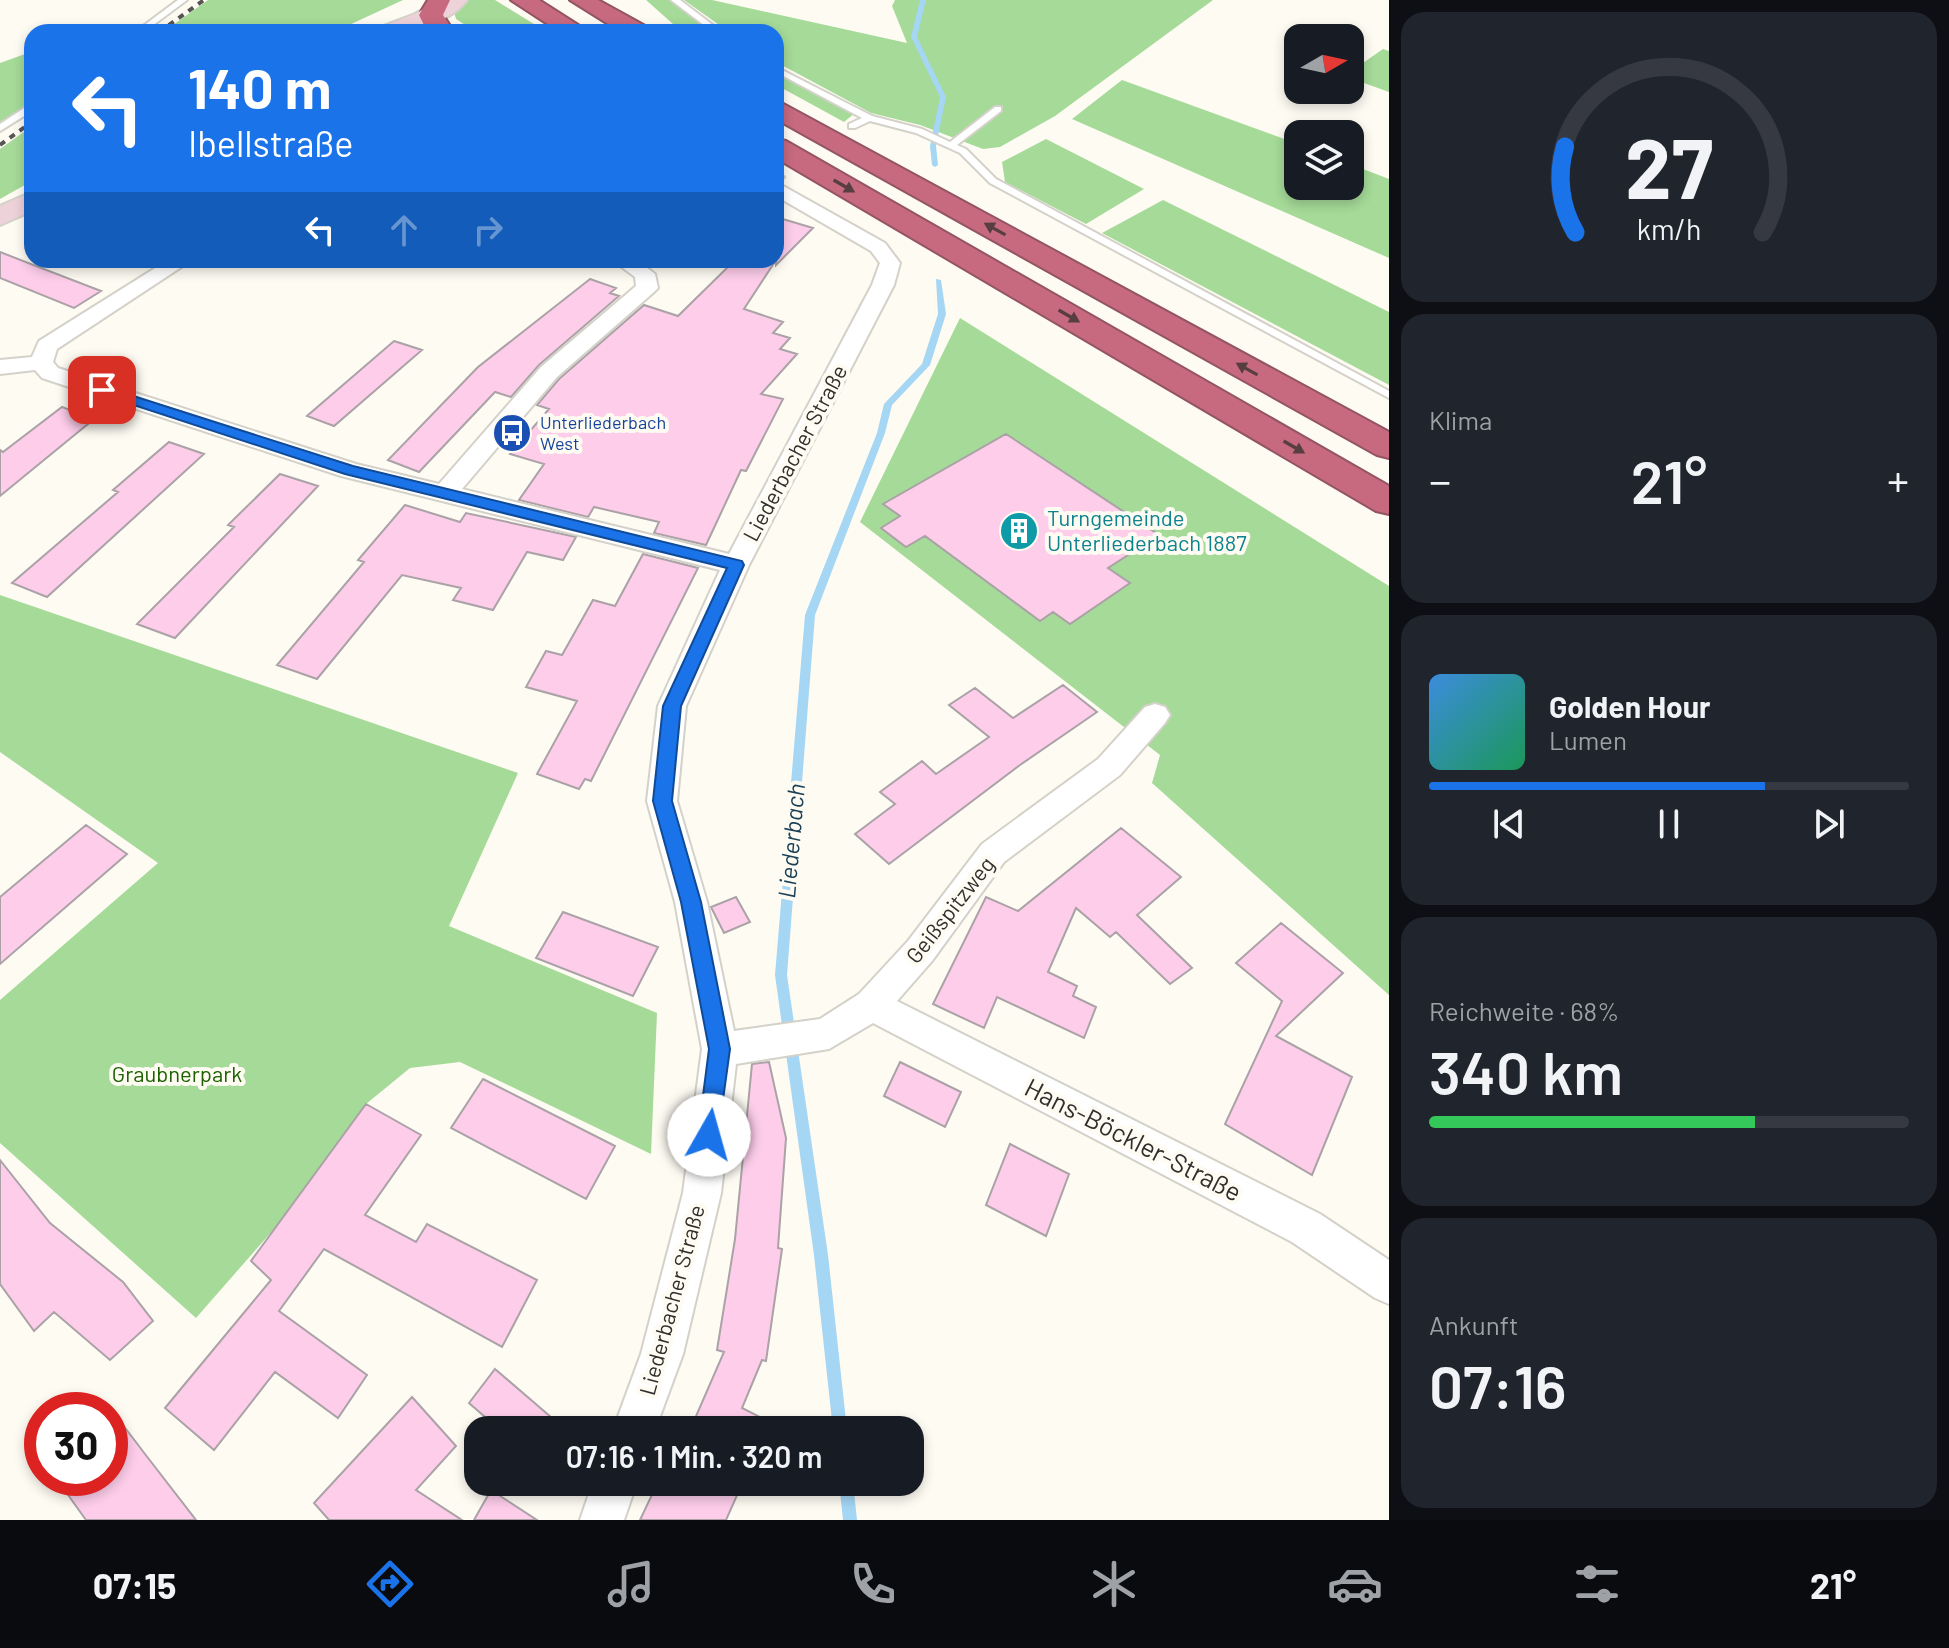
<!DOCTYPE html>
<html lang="de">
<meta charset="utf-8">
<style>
:root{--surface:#171b24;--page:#20242c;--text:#f1f3f6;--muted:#9ea1a6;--line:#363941;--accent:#1a73e8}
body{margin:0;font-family:Barlow,sans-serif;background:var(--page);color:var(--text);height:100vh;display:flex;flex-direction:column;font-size:30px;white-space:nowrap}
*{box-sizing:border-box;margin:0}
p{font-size:26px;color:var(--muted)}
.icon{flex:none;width:44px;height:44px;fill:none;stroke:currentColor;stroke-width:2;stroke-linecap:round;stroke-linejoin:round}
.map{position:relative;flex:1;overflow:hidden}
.details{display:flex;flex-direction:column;gap:12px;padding:12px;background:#0d0f14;width:560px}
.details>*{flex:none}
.hud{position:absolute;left:24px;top:24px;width:760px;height:244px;border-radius:24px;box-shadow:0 4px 12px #0003;background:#1a73e8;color:#fff;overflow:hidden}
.needle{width:52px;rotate:81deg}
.tools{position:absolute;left:1284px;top:24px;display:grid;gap:16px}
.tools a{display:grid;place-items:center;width:80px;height:80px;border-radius:16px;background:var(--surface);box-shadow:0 4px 12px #0003;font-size:40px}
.speed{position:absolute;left:24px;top:1392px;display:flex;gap:16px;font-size:40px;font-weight:700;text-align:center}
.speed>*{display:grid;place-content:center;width:104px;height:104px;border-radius:50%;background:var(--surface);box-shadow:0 4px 12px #0003;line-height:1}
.speed .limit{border:12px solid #d22;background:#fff;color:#111}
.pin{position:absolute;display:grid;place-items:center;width:68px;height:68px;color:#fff;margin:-34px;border-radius:16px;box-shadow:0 4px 12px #0006}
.me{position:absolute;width:88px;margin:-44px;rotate:7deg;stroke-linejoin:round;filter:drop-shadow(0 0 6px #0008)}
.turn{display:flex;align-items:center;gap:28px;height:168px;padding:0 32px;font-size:36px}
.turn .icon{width:104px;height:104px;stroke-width:2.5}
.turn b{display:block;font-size:56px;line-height:68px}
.lanes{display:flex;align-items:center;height:76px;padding:0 32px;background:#0003;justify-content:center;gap:40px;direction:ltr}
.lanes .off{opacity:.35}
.big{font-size:60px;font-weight:600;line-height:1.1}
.details .widget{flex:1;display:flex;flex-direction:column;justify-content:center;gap:12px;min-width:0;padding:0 28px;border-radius:24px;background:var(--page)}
.details .dial{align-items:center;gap:0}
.dial svg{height:208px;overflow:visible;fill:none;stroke:var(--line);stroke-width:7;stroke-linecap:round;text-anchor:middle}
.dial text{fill:var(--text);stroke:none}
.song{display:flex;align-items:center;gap:24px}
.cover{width:96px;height:96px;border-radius:12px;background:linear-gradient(135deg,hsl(210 70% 55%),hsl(150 70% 35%))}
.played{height:8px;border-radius:4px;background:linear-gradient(90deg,var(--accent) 70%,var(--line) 70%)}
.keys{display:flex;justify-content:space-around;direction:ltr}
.heat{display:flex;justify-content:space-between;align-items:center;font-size:44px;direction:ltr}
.charge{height:12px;border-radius:6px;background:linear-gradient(90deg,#34c759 68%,var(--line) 0)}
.trip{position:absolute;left:464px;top:1416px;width:460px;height:80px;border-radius:24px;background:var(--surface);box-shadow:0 4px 12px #0003;font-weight:600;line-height:80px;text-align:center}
.menu{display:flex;height:128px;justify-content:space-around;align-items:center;background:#090b0e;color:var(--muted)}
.menu .icon{width:56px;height:56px}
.menu .current{color:var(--accent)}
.menu b{font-size:36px;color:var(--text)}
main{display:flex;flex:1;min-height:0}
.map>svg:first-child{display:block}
.green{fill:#a5da98}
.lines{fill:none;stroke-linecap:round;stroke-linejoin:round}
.stream{fill:#a5d6f4;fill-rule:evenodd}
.building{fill:#fdcdea;stroke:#aaa2a6;stroke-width:2}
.service-casing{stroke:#d4d1c9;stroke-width:4}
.minor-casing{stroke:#d4d1c9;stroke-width:4}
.secondary-casing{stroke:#d4d1c9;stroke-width:4}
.motorway-casing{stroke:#935562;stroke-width:4}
.service{fill:#fff;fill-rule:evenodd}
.minor{fill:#fff;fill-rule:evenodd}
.secondary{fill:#eed2d9;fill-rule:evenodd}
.motorway{fill:#c86a7f;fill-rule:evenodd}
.rail{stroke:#575551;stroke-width:4;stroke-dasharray:6 6;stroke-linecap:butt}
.oneway{fill:#563e41}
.route{fill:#1a73e8;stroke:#114b97;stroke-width:2}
.labels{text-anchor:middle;stroke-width:8;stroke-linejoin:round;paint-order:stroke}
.far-transit-label{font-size:18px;fill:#164399;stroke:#fefbf3;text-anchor:start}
.street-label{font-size:22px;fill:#302f2c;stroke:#fefbf3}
.culture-label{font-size:22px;fill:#0d838f;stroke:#fefbf3;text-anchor:start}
.park-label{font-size:22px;fill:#1c6200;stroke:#fefbf3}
.water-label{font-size:24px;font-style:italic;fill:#1b4156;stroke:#fefbf3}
.near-street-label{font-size:26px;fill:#302f2c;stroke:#fefbf3}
</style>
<main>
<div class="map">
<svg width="1389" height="1520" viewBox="0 0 1389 1520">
<rect width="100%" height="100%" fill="#fefbf3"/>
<!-- green -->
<path class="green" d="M208,0H403L334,32H163Z
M464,0H495L547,32H476L456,19L453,8Z
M646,0H675L718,32H682Z
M684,0H712L907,43L892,6L895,0H1213L1055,116L1000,147L983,149L920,125L871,113L776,62V32H729Z
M1383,49L1389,51V92L1350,78V72Z
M25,54L32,57V104L0,125V63Z
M776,69L855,113L844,122L780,87L776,85Z
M1122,80L1298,144V186H1350V164L1389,179V258L1072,119Z
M32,126V181L0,199V149Z
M1046,139L1144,189L1086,224L1005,182L1002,162Z
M1163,200L1389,312V385L1102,233Z
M960,318L1389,586V995L1152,783L1160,755L860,522Z
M0,595L518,773L449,926L657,1013L651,1154L460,1062L410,1068L366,1104L280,1222L196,1318L0,1143V1000L158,863L0,752Z"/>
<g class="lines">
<!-- stream -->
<path class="stream" d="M920,0H926L917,37L946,97L936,146L938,165L935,167L932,165L930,146L940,97L911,37Z
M936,279L941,280L946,314L930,365L892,405L885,433L815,615L787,975L828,1255L847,1430H833L814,1255L775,975L805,615L877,433L884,404L922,364L938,314Z
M839,1482H853L857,1520H843Z"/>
</g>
<!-- building -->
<path class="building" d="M776,217L813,228L776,265V260L744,309L783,322L773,333L790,338L780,349L797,354L761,394L783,399L746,471L741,470L706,545L654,533L659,522L594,507L588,517L519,500L544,464L510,454L549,409L537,405L559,379L644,305L678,316L735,260H776Z
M0,252L36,266L101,291L74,308L0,278Z
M590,279L616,288L610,293L619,296L539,365L511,397L495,392L419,472L388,460L478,367Z
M394,341L422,350L334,426L307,416Z
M62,407L94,419L0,496V450L3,452Z
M1006,434L1159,535L1108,568L1130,583L1070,624L1053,612L1040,621L925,536L906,547L881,528L900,516L883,504Z
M169,442L204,454L47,597L12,583L118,492L113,490Z
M280,474L318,486L175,638L137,624L234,527L228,525Z
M405,505L460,522L466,513L576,537L563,560L527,552L493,610L453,600L461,588L402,575L317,679L277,665L364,562L358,560Z
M643,554L698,568L591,781L585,779L579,789L537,774L577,701L526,687L546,651L562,655L593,600L615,606Z
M1063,685L1097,712L1020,765L889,864L855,834L895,804L880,792L922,761L936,774L989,737L949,705L975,688L1013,718Z
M86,825L127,854L0,964V897Z
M1121,828L1181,877L1137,915L1192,968L1170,984L1116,932L1110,937L1076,908L1048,972L1077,986L1073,996L1096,1007L1084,1038L997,997L984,1028L933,1004L986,897L1018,911Z
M736,897L750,922L724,933L711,907Z
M563,912L658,947L633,996L536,958Z
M1281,923L1343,973L1276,1036L1352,1077L1312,1175L1225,1124L1282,1001L1236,963Z
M769,1062L786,1138L778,1248L782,1249L766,1361L762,1360L742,1408L786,1430H690L724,1352L717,1350L735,1239L752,1064Z
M900,1062L961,1092L945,1127L884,1096Z
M483,1079L615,1146L586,1199L451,1128Z
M366,1104L421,1135L365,1215L416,1242L427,1224L537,1280L502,1347L324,1249L279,1311L367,1375L338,1418L275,1372L214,1450L165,1408L271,1280L251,1261Z
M1010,1144L1069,1174L1046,1236L986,1205Z
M0,1160L50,1223L123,1282L153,1321L110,1360L54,1312L34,1331L0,1284Z
M495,1369L566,1430H500L469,1403Z
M412,1397L456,1446L416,1490L462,1520H329L314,1503Z
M110,1408L145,1454L196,1520H86L56,1478H110Z
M658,1482H743L726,1520H640Z
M491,1490L537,1520H474Z"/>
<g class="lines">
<!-- service casing -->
<g class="service-casing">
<path id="service" d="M178,0H187L144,32H135Z
M671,0H680L722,32H713Z
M776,67L872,116L922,129L950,142L995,107H1001V111L957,145L966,149L996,179L1389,391V398L990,183L960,153L916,133L870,121L855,128H849V124L862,118L776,72Z
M29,105H32V111L0,131V124Z
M780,174L784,177L776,186V176Z"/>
</g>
<!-- minor casing -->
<g class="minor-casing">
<path id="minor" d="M776,182L885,243L900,263L894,285L749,565L686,706L677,801L707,902L734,1031L820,1019L859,994L908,941L982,844L1098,759L1145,707L1155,704L1165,707L1170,715L1165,723L1120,775L1004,862L932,961L897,1001L1320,1214L1389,1260V1304L1375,1298L1292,1242L873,1023L829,1049L736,1064L721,1193L683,1354L655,1430H613L641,1354L683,1193L702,1049L675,902L647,801L658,706L720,570L341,476L42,378L35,370L0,374V360L32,357L39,341L168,260H192L57,349L53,362L58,368L356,464L439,484L541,367L636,286L635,277L612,260H637L655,274L658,288L654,292L557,377L462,489L729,554L872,285L880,263L871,251L776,196Z
M593,1482H637L624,1520H580Z"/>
</g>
<!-- secondary casing -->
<g class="secondary-casing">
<path id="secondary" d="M440,0H467C447,26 408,32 378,32L381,27L415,14Z
M32,192V211L0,225V206Z"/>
</g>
<!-- motorway casing -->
<g class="motorway-casing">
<path id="motorway" d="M428,0H450L443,15L454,32H378L382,27L424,25L419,15Z
M511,0H539L589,32H560Z
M570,0H598L647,27L651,32H621Z
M776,100L1389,432V458L1377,455L776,119Z
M776,139L786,141L1389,486V514L1376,511L776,158Z"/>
</g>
<!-- service -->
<use href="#service" class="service"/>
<!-- minor -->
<use href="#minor" class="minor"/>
<!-- secondary -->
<use href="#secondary" class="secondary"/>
<!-- motorway -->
<use href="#motorway" class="motorway"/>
<!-- rail -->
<path class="rail" d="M159,32L204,0
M0,145L32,122"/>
</g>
<!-- one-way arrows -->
<defs><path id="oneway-solid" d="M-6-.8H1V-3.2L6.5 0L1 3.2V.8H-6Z" transform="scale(2)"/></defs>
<g class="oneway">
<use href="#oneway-solid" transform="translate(844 186) rotate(30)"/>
<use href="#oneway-solid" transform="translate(995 229) rotate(-151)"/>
<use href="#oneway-solid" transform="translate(1069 316) rotate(30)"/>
<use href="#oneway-solid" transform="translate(1247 369) rotate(-151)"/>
<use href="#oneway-solid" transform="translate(1294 447) rotate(30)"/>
</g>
<!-- route -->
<path class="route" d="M102,386L353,466L742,561L744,565L681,706L672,801L701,902L730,1049L717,1143L709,1146L701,1143L698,1135L709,1049L681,902L653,801L663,706L727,568L345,474L97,393V387Z"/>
<!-- icons -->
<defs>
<g id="bus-disc" transform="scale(2)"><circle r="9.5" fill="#1a4fb4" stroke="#fefbf3"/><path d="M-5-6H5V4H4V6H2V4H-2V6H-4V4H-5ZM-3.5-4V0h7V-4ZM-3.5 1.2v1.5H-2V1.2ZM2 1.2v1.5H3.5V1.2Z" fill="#fff"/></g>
<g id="building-disc" transform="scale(2)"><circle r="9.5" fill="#0f9aa8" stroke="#fefbf3"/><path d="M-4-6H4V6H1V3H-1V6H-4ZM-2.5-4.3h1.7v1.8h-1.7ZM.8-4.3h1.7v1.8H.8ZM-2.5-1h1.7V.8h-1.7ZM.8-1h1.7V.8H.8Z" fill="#fff"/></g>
</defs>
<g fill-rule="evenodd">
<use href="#bus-disc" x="512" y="433"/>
<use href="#building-disc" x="1019" y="531"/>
</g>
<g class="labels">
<!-- far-transit labels -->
<g class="far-transit-label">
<text x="540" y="429">Unterliederbach<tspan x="540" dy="21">West</tspan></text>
</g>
<!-- street labels -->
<g class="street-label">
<text transform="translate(795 453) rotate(-62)" y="8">Liederbacher Straße</text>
<text transform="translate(950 910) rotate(-52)" y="8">Geißspitzweg</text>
<text transform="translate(672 1300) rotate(-75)" y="8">Liederbacher Straße</text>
</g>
<!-- culture labels -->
<g class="culture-label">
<text x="1047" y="526">Turngemeinde<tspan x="1047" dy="25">Unterliederbach 1887</tspan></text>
</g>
<!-- park labels -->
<g class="park-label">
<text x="177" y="1082">Graubnerpark</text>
</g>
<!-- water labels -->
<g class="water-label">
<text transform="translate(792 841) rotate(-85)" y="8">Liederbach</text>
</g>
<!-- near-street labels -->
<g class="near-street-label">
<text transform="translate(1133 1140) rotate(27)" y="9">Hans-Böckler-Straße</text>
</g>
</g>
</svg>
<div class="tools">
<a><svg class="needle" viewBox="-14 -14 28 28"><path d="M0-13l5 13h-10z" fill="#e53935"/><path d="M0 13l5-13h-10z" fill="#9ea1a6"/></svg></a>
<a><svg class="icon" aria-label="layers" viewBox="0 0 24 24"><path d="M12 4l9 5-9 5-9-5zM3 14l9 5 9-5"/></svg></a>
</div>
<div class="speed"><div class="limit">30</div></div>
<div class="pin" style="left:102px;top:390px;background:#d93025"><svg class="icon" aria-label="arrive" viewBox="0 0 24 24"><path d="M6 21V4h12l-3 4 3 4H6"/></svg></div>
<svg class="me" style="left:709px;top:1135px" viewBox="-20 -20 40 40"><circle r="19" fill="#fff"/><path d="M0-13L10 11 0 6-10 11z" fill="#1a73e8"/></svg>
<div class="trip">07:16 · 1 Min. · 320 m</div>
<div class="hud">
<div class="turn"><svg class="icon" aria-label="left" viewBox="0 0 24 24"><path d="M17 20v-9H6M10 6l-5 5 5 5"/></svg><div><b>140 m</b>Ibellstraße</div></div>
<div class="lanes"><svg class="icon" aria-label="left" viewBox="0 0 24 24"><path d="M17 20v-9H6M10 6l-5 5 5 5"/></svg><svg class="icon off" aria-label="ahead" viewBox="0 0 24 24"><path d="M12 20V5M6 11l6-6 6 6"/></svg><svg class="icon off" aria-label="right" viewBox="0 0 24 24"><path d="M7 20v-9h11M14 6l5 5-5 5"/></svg></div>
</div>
</div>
<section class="details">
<div class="widget dial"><svg viewBox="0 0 100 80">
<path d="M14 69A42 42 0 1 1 86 69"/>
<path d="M14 69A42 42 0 0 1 10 36" stroke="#1a73e8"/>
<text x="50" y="56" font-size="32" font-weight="700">27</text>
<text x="50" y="72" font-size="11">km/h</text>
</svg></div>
<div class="widget"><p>Klima</p>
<div class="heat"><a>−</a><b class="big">21°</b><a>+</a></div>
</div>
<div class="widget">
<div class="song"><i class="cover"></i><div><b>Golden Hour</b><p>Lumen</p></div></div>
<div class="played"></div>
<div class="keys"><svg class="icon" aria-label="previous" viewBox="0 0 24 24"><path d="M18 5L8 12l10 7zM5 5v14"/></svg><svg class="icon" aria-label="pause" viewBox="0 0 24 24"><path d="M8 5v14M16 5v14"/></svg><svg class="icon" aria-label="next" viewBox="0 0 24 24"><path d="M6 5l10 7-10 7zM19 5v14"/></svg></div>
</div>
<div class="widget"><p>Reichweite · 68%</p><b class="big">340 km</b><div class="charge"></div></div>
<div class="widget"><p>Ankunft</p><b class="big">07:16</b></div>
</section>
</main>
<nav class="menu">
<b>07:15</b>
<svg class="icon current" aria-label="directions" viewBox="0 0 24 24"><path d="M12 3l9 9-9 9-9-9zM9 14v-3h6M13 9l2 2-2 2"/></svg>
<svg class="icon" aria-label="music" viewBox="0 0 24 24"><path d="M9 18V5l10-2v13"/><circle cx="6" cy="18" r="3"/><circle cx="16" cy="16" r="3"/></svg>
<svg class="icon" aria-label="phone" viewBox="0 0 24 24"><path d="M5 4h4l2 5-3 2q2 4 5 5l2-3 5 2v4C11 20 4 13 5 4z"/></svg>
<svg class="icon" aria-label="climate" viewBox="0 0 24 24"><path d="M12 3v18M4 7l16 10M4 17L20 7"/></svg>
<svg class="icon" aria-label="car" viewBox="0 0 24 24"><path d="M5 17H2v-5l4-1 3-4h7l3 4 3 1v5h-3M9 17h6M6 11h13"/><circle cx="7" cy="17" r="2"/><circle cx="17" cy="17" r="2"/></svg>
<svg class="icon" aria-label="filters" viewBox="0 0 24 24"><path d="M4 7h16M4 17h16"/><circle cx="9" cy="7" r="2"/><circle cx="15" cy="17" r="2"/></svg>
<b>21°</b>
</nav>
